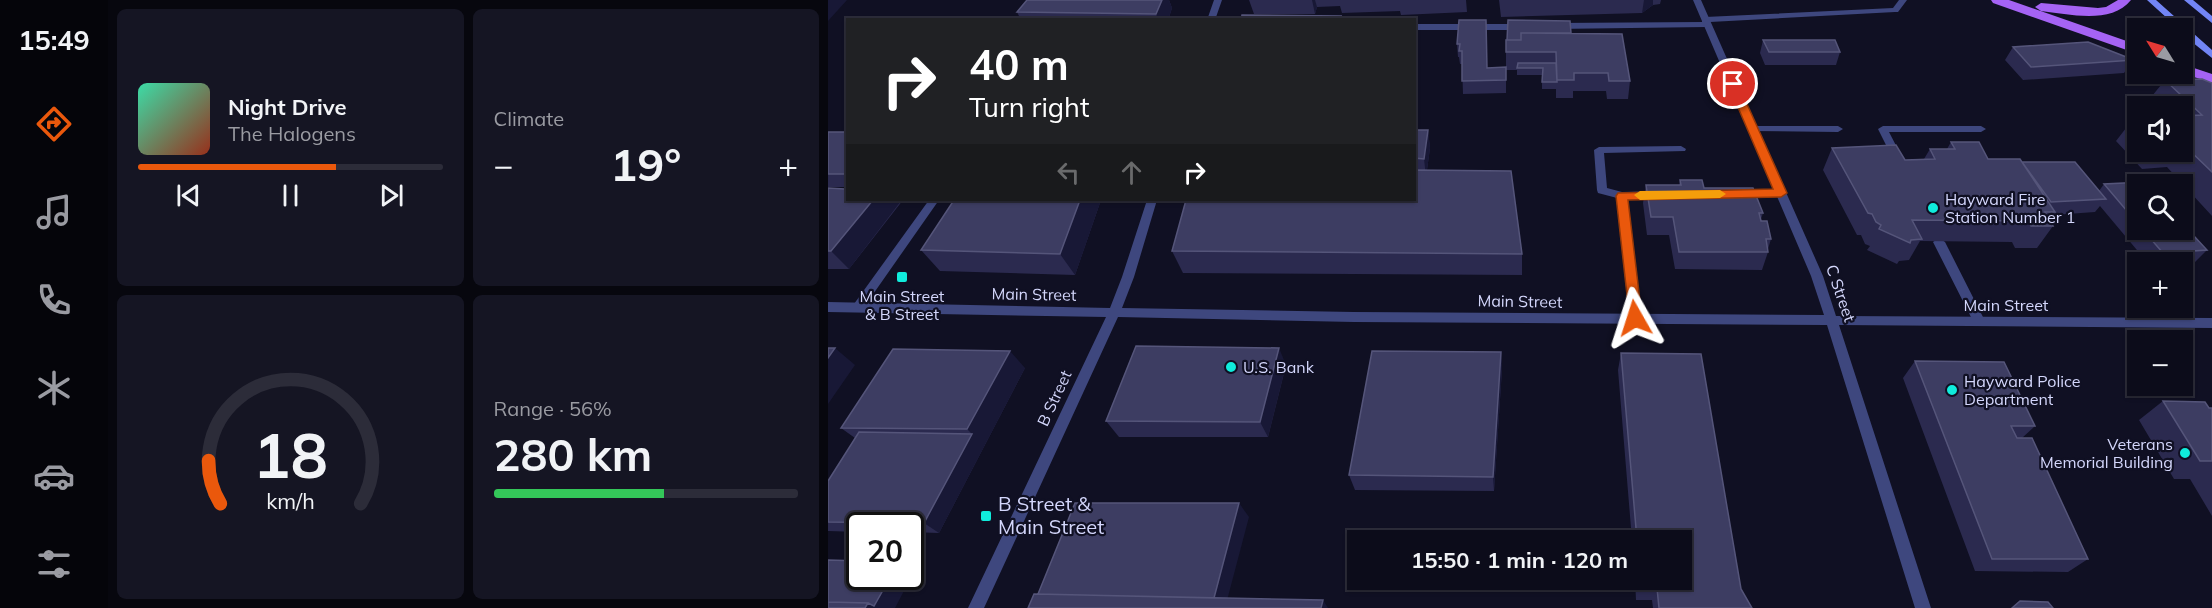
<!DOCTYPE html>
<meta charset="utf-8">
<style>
:root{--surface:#0c0c1a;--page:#151523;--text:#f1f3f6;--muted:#9a9ba2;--line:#2c2c39;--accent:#ea580c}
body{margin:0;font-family:Mulish,sans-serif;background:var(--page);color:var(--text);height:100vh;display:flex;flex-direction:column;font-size:22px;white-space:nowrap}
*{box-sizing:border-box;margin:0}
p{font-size:20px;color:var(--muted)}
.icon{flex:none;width:33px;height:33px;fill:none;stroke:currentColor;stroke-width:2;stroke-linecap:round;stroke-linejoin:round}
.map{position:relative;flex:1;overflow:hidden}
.side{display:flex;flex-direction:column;gap:9px;padding:9px;background:#07070e;width:720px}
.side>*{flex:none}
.banner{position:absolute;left:18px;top:18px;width:570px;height:183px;border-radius:0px;box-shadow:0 2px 4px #0004,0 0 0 2px var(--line);background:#202124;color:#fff;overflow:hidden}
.needle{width:39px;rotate:307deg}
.tools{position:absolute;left:1299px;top:18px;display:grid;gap:12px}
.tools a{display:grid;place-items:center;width:66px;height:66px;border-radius:0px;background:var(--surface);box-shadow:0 2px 4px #0004,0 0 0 2px var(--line);font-size:30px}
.speed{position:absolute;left:18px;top:512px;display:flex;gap:12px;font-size:30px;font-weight:700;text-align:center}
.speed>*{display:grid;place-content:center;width:78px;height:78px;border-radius:50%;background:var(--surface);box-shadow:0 2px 4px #0004,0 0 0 2px var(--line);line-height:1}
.speed .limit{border:3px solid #111;border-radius:9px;background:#fff;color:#111}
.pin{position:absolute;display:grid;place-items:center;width:51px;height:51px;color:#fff;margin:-26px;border:3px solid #fff;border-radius:50%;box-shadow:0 2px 6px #0007}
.me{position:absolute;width:66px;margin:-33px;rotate:354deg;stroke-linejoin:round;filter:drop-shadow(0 0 4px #0008)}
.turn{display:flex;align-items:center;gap:21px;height:126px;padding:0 24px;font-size:27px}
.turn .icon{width:78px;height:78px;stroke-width:2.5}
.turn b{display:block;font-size:42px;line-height:51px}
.lanes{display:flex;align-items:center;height:57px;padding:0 24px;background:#0003;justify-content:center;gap:30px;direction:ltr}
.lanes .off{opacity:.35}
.big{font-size:45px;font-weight:700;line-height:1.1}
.side .widget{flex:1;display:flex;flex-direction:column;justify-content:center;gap:9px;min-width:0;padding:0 21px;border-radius:9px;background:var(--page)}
.side .dial{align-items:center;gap:0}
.dial svg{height:156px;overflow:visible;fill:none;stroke:var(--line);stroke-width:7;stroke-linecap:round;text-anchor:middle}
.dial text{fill:var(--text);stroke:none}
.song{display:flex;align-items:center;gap:18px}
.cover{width:72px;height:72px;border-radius:9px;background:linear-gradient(135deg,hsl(160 70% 55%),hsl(10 70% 35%))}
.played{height:6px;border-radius:3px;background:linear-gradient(90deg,var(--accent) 65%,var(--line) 65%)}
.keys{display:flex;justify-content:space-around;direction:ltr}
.heat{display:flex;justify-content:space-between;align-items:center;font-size:33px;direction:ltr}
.charge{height:9px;border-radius:4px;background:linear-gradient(90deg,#34c759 56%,var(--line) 0)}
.side .tiles{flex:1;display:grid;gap:9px;grid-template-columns:repeat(2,1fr)}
.trip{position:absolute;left:519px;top:530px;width:345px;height:60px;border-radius:0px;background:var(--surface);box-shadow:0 2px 4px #0004,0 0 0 2px var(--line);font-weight:700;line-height:60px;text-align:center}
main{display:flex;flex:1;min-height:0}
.tab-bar{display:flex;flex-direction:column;width:108px;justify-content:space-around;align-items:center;background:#05050a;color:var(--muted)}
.tab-bar .icon{width:42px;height:42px}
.tab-bar .on{color:var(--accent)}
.tab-bar b{font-size:27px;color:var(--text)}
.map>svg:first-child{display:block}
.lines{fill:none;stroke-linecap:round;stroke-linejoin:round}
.path{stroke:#37ad92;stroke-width:3;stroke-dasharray:2 4;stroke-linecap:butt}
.lane{fill:#3e477e;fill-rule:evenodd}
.street{fill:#3e477e;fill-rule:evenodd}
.secondary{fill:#7285f5;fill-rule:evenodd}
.primary{fill:#a563f4;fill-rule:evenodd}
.wall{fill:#2b2a4f}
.shaded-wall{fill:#181836}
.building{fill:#3d3d62;stroke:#55557a;stroke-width:1.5}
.route{fill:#ea580c;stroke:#983908;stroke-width:1.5}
.slow{fill:#f59e0b}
.poi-dot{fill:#10ecdc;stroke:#101023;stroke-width:2}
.labels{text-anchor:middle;stroke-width:4.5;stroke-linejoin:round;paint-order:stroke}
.poi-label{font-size:16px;fill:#d4d7fc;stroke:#101023;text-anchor:start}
.street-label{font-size:16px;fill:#d4d7fc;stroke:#101023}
.near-poi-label{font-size:20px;fill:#d4d7fc;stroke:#101023;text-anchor:start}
</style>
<main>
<nav class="tab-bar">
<b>15:49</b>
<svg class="icon on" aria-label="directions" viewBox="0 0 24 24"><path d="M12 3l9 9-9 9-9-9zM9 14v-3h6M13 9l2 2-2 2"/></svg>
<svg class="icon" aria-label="music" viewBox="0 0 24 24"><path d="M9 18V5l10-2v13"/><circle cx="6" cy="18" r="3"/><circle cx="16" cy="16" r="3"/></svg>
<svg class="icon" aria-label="phone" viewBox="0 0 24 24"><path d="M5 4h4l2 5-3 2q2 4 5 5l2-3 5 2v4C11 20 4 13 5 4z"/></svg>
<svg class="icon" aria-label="climate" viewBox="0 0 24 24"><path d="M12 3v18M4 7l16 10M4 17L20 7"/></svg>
<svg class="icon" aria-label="car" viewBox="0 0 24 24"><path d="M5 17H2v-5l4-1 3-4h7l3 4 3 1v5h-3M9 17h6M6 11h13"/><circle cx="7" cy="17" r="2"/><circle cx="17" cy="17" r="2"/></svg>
<svg class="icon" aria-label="filters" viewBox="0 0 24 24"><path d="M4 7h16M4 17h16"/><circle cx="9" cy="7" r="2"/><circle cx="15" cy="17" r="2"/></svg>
</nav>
<section class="side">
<div class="tiles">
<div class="widget">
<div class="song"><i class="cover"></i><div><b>Night Drive</b><p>The Halogens</p></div></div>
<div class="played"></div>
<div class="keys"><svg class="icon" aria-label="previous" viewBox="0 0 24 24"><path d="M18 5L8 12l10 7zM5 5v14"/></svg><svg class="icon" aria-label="pause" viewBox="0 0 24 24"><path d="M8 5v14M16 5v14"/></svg><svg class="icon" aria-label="next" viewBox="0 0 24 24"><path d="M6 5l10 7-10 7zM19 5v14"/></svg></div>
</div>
<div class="widget"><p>Climate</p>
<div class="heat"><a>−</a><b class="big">19°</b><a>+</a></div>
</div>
<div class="widget dial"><svg viewBox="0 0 100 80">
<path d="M14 69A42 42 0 1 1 86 69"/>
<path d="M14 69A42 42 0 0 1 8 47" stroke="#ea580c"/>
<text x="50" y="56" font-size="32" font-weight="700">18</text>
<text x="50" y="72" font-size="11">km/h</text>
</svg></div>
<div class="widget"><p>Range · 56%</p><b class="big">280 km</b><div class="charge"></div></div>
</div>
</section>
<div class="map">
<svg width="1384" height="608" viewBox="0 0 1384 608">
<rect width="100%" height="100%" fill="#101023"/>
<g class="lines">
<!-- path -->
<path class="path" d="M1305,22L1321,26"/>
<!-- lane -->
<path class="lane" d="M1071,0H1079L1070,12H1067L882,22V26L879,27L726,29L722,26L726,23L874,22V18L877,17L1065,8Z
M586,24H693L697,27L693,30H586Z
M925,126H1010L1015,129L1010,132L922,131V127Z
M1055,126H1153L1158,129L1153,132H1061L1075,159L1070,162L1065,159L1050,129Z
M853,146L858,149L857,151L776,153L779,188L794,192L831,191L836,195L831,199H800L813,318L811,321H803L801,318L789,198L770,193L769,190L766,150L771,147Z
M912,189H953L958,193L953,197L908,196L907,193L908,190Z
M101,200H111L34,310H26L24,307L26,304Z
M1111,238L1117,242L1157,321L1155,324H1147L1145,321L1105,242Z"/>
<!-- street -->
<path class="street" d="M386,0H394L387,20H379Z
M865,0H873L995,276L1008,316L1384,318V328L1011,325L1103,608H1087L999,325L526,322L290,317L156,608H140L278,317L0,312V302L282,308L294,277L319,200H329L306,277L294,308L526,312L996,315L983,276Z"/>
<!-- secondary -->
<path class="secondary" d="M1319,0H1328L1384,50V58L1354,34V28H1350Z
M1356,0H1365L1384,16V23Z"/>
<!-- primary -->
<path class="primary" d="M1163,0H1181L1310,45V54L1165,3Z
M1290,0H1303C1283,25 1241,14 1213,11L1207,7L1213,3L1270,8L1278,7Z
M1354,64L1384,74V83L1354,73Z"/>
</g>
<!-- wall -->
<path class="wall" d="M199,0H341L344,8L340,20H193L189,12Z
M421,0H638L639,12L573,15L572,11L514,13L512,6L489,7L487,14H426Z
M671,0H833L832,4L825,5L814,13L673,17Z
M631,20L659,68L678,67V93L635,94L634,64H632L631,57H630L629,44Z
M743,33L802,81L800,99H779L778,91H745V98H728V89H714V75H689V70H678V52Z
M935,40L1012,52L1008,65H937L932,53Z
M1185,47L1306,60L1296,73L1195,80L1177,60Z
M1337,80L1384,83V216L1339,167L1314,169L1288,141L1305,119H1310V152H1354V106H1325L1320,101Z
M586,130H600L602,148L599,170L694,254V275L355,273L344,251L586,200Z
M0,132H20V200H75L21,269H0V188L17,189L18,187H0Z
M1123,142L1160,159L1194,162L1271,191L1276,184H1310V230H1354L1379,250L1366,263L1354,264V262H1319L1272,206L1267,212L1225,215L1221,220L1225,226L1209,248H1187L1184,242L1092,241L1081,260L1071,261L1069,264L1039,250L1042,246L1037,244L1033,235H1029L995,170L1004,148L1077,160L1096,159L1102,149H1119Z
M852,180L876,188L935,213L933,219L943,239L940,249V252L934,270L847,269L841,235H819L815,203L818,185H851Z
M126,200H273L247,275L112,271L93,250Z
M673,352L674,369L666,491L527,490L521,475Z
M793,353L913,589L924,608H825L824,600H808L807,579H854V540H804L790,370Z
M1087,361L1207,426L1194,438L1260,559L1240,572L1147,571L1075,378Z
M458,365L440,437H291L278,421Z
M197,368L111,533L82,532V525H32V532L0,531V481L27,438L13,428Z
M1335,401L1384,408V516L1362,479H1346L1311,420Z"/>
<!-- shaded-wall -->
<path class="shaded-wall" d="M0,0H19L0,21Z
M334,0H341L344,8L340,20H330L328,14Z
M484,0H487L489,7L487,14Z
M816,0H825V5L814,13Z
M600,130L602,148L598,177L596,159Z
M45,200H72L73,201L21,269L3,251Z
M252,200H273L247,275L232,254Z
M7,348L27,365L0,404V358Z
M451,348L458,365L440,437L432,422Z
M182,351L197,368L111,533L96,523L144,434L139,429Z
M673,352L674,369L666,491L665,477Z
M411,503L421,517L397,608L385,600Z
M82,568L87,570L67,608H37L40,603L63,576H82Z
M495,600L500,608H493Z"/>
<!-- building -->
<path class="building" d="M199,0H334L328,14L189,12Z
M414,15L513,16L511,20H413Z
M631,20H658L659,68L678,67V80L634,81V51H631L632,44H629Z
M680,20L742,21L743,33H693V40H679Z
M693,33L794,34L802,81H781L780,73H746V80H729L728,52H678V40H693Z
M935,40H1007L1012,52H941Z
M1260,42L1306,60L1203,67L1185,47Z
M690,63H728L729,82H714L715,68H689Z
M1374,79L1384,83V172L1357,146H1354V116L1374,115L1337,80Z
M1305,119H1310V124Z
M586,130H600L596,159L586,158Z
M0,132H20V174H0Z
M1123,142H1151L1160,159H1192L1227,212H1217L1225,226H1203L1200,221L1084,220L1094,239L1083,240L1082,243L1051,229L1053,225L1048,222L1044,214L1040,213L1004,148L1068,145L1077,160L1107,159L1102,149H1127Z
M1194,162H1247L1278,199L1223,202Z
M586,170L683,171L694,254L344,251L358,200H586Z
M852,180H874L876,188H925L935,213H931L933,221H939L943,239H938L940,252H851L845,217H823L818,185H853Z
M1317,182L1320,184H1310V224L1276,184Z
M20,185V200H45L3,251H0V188L17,189Z
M126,200H252L232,254L93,250Z
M1354,223L1379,250L1335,253L1315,230H1354Z
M308,346L451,348L432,422L278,421Z
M0,348H7L0,358Z
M65,349L182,351L139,429L13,428Z
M544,351L673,352L665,477L521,475Z
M793,353L873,354L913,589L924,608H831L829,588H813L812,579H854V540H809Z
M1087,361L1176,362L1207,426H1183L1189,438H1204L1260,559H1164Z
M1335,401L1377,402L1381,408H1384V461H1372Z
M31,432L144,434L96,523L0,522V481Z
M247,503H411L386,598L210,594Z
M0,560L32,561V576H63L46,606L40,603L0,602Z
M206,594L495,600L493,608H200Z
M1192,601L1220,602L1225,608H1184Z
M0,602L40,603L37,608H0Z"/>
<!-- route -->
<path class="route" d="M905,81L910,84L959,193L953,197L800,200L814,318L807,324L802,322L788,196L790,193L945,189L900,84Z"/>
<!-- slow -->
<path class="slow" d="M892,190L898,194L892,198L812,200L806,195L812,191Z"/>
<!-- markers -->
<g class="poi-dot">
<circle cx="1105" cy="208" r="6"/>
<rect x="68" y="271" width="12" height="12" rx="3"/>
<circle cx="403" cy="367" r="6"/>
<circle cx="1124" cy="390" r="6"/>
<circle cx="1357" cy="453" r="6"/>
<rect x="152" y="510" width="12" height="12" rx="3"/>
</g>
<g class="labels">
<!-- poi labels -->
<g class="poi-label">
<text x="1117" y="205">Hayward Fire<tspan x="1117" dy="18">Station Number 1</tspan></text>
<text x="74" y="302" text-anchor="middle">Main Street<tspan x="74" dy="18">&amp; B Street</tspan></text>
<text x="415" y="373">U.S. Bank</text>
<text x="1136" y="387">Hayward Police<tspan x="1136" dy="18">Department</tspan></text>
<text x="1345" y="450" text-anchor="end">Veterans<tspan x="1345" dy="18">Memorial Building</tspan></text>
</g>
<!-- street labels -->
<g class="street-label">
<text transform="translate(1013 293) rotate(71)" y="6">C Street</text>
<text transform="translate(206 294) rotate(1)" y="6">Main Street</text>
<text transform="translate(692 301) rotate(1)" y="6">Main Street</text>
<text x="1178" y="311">Main Street</text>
<text transform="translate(226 398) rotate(-65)" y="6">B Street</text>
</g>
<!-- near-poi labels -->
<g class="near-poi-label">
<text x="170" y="511">B Street &amp;<tspan x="170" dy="23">Main Street</tspan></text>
</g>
</g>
</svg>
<div class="tools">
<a><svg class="needle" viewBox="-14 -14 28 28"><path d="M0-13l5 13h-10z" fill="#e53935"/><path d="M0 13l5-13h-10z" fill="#9a9ba2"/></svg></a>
<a><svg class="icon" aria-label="sound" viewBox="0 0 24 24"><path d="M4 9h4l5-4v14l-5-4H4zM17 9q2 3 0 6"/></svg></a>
<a><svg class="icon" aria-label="search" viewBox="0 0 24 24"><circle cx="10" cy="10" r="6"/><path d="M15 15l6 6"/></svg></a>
<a>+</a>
<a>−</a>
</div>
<div class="speed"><div class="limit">20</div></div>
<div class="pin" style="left:905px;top:84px;background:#d93025"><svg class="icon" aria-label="arrive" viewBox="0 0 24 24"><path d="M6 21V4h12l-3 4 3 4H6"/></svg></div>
<svg class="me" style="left:807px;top:318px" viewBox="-20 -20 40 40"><path d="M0-17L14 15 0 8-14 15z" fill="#ea580c" stroke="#fff" stroke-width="4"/></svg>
<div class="trip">15:50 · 1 min · 120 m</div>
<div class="banner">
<div class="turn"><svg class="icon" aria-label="right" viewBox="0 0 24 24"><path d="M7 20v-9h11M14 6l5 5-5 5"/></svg><div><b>40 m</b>Turn right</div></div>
<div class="lanes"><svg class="icon off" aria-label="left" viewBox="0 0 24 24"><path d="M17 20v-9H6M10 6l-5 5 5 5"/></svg><svg class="icon off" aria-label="ahead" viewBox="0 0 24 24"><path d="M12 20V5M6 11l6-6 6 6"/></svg><svg class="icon" aria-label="right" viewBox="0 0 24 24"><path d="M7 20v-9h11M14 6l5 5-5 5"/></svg></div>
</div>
</div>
</main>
